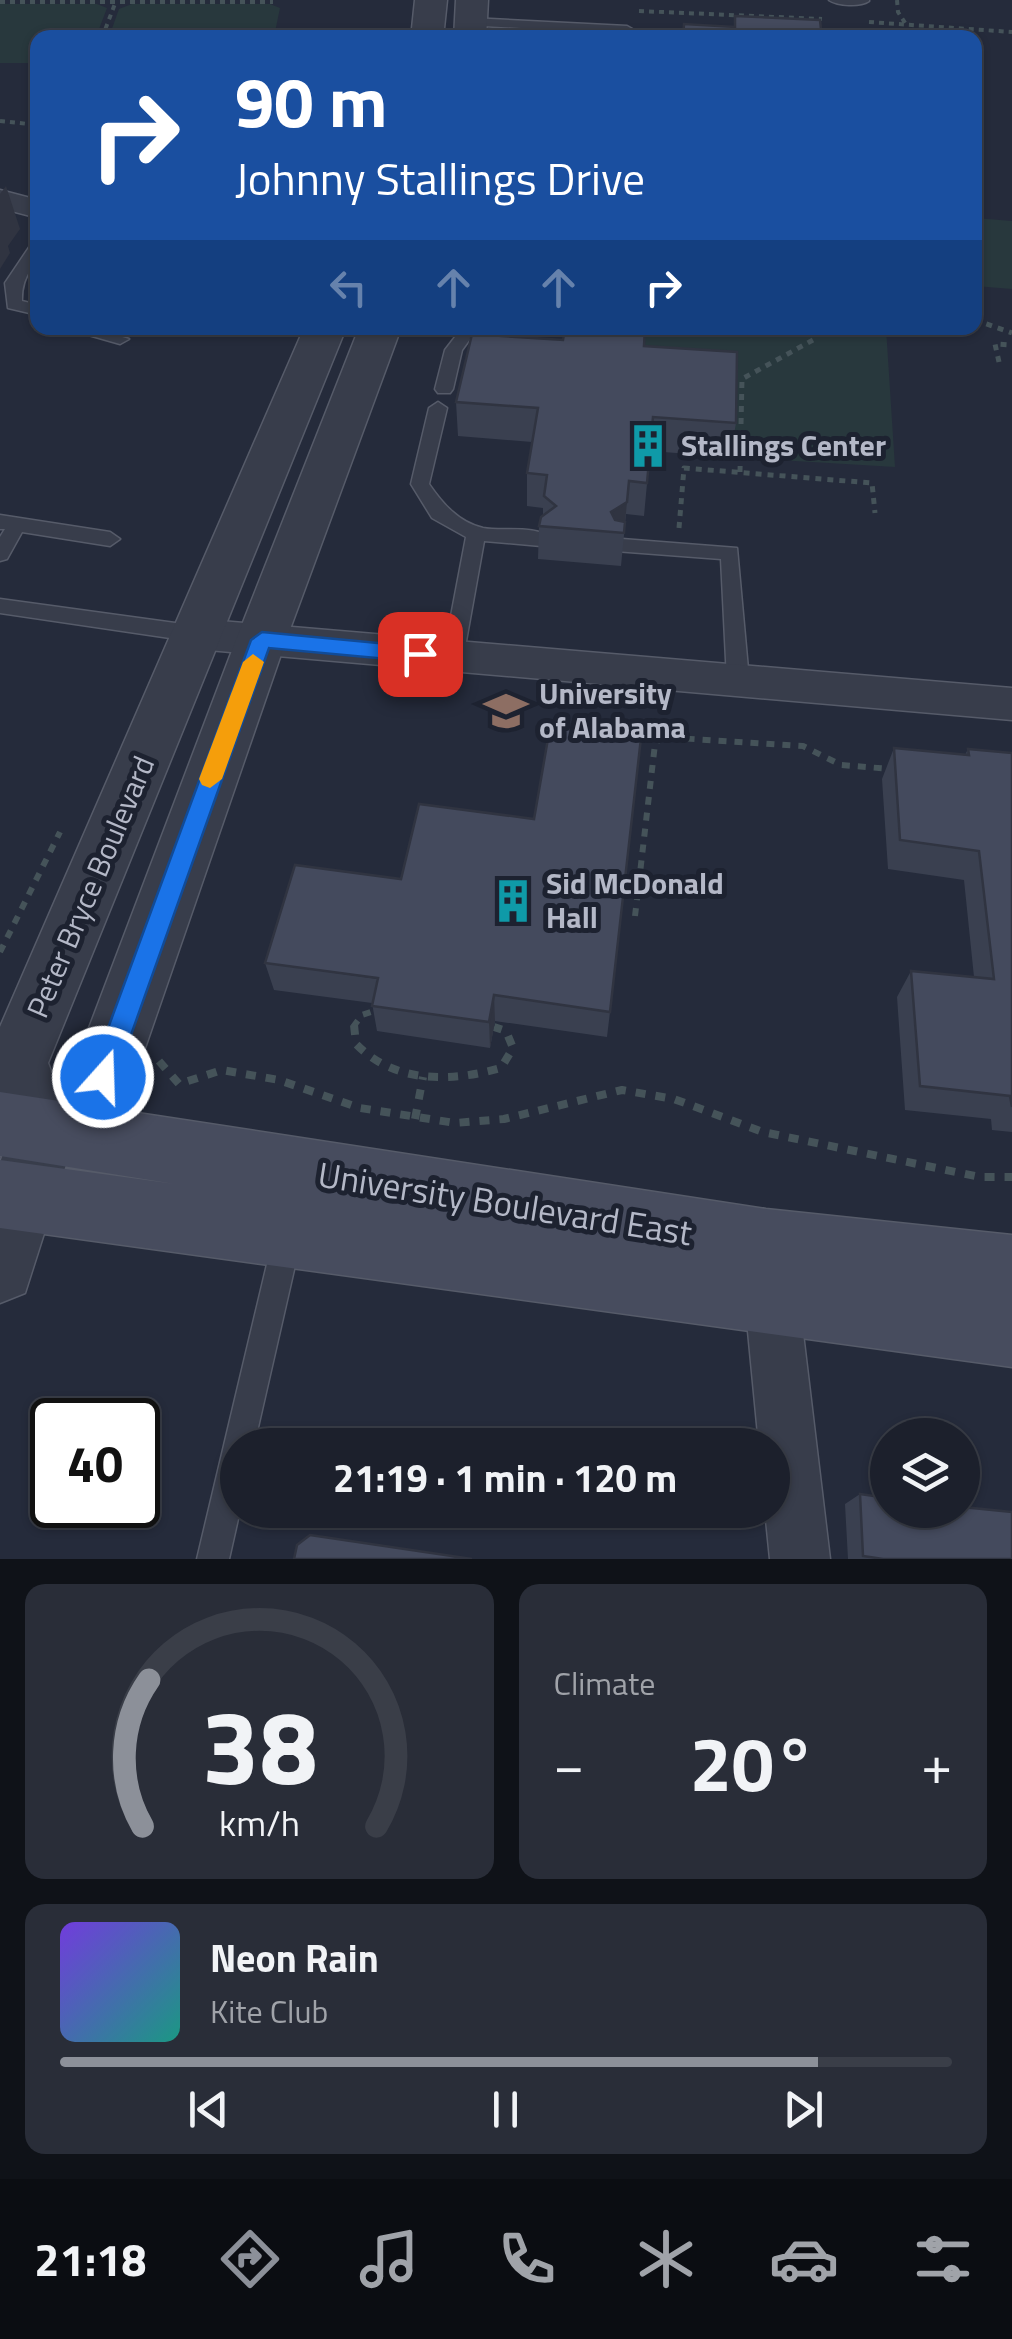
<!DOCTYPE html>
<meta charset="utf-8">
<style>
:root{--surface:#1c202c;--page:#292d38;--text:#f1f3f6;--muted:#a0a3a9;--line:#3a3e48;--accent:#8c9099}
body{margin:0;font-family:"Titillium Web",sans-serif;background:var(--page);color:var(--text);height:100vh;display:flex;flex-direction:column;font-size:38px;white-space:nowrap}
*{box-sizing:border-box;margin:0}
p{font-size:32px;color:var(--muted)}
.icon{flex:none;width:55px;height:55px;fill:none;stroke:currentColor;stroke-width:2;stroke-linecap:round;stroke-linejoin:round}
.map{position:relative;height:1559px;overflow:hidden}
.sheet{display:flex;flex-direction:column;gap:25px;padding:25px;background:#0f1218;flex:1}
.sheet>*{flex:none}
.banner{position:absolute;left:30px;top:30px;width:952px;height:305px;border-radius:20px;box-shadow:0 2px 8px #0004,0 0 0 2px var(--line);background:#1a4fa0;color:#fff;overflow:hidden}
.controls{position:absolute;left:870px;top:1418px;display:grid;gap:20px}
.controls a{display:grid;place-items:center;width:110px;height:110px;border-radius:50%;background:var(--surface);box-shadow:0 2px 8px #0004,0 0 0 2px var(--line);font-size:50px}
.speed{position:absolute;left:30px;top:1398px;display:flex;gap:20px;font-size:50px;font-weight:700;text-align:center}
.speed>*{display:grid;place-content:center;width:130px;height:130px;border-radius:50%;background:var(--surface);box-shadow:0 2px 8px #0004,0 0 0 2px var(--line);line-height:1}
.speed .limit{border:5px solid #111;border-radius:15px;background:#fff;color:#111}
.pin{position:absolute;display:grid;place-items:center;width:85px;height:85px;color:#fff;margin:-42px;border-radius:20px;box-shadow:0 5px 15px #0006}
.me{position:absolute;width:110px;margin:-55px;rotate:20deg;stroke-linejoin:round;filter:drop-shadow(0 0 8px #0008)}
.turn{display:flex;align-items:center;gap:35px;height:210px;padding:0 40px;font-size:45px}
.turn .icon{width:130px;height:130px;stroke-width:2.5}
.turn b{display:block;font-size:70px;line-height:85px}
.lanes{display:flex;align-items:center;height:95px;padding:0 40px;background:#0003;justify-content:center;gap:50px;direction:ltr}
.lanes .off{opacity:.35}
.big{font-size:75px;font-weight:700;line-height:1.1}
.sheet .card{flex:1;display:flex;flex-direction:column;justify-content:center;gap:15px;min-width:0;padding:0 35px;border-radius:20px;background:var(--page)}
.sheet .dial{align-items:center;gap:0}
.dial svg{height:260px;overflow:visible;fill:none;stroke:var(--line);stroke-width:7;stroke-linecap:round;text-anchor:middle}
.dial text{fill:var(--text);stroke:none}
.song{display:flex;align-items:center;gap:30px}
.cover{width:120px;height:120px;border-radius:15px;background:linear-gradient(135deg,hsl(260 70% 55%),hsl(170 70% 35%))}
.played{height:10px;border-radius:5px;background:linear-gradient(90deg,var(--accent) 85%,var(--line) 85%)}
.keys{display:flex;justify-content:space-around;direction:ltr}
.heat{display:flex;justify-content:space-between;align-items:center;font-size:55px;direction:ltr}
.sheet .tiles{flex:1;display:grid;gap:25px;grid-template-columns:1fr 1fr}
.card:last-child{grid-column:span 2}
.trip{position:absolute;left:220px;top:1428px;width:570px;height:100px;border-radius:50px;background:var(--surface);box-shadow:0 2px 8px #0004,0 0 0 2px var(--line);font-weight:700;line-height:100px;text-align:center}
.tab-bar{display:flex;height:160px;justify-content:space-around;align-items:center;background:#0b0d12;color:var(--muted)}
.tab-bar .icon{width:70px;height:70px}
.tab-bar .current{color:var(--accent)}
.tab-bar b{font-size:45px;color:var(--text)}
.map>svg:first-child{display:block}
.green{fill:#28383d}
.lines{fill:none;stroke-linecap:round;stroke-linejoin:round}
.service-casing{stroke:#565b69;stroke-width:3}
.minor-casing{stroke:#565b69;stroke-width:3}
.tertiary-casing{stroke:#565b69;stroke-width:3}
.secondary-casing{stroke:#565b69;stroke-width:3}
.path-far3{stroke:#455359;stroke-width:4;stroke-dasharray:5 5;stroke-linecap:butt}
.path-far2{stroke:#455359;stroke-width:5;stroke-dasharray:6 6;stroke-linecap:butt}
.path-far1{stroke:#455359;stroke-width:6;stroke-dasharray:8 8;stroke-linecap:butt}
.path{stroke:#455359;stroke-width:8;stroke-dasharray:10 10;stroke-linecap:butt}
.service{fill:#383d4b;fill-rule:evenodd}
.minor{fill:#383d4b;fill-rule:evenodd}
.tertiary{fill:#383d4b;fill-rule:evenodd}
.secondary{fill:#474c5e;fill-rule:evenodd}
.wall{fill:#3a4050}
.shaded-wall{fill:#303441}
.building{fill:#444a5d;stroke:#303441;stroke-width:2.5}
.route{fill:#1a73e8;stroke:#114b97;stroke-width:2.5}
.slow{fill:#f59e0b}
.labels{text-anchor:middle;stroke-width:10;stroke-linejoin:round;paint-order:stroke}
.poi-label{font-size:30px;font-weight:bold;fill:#b4b8c7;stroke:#1d2230;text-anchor:start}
.street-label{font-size:30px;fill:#b4b8c7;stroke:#1d2230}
.near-street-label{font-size:35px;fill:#b4b8c7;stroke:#1d2230}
</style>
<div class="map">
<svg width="1012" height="1559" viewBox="0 0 1012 1559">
<rect width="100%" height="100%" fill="#252b3b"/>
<!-- green -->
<path class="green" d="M0,4H97L107,8L96,37L38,38L37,63H0Z
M132,4H270L280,8L274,37H109L119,9Z
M975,218L1012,221V289L975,286Z
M645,328H886L895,467L730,457L731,386L640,379Z"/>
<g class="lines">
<!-- service casing -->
<g class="service-casing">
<path id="service" d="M829,0H869V1C860,7 838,6 829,0Z
M471,18L627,26L634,30L627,34L466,25L464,22Z
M38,241C38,269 21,272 22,301L38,305V315L8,308L5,283L32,243Z
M64,328H92L129,339L120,344Z
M462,328H478L462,350L453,389L450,393H438L435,389L445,350Z
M438,402L447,408L429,484C442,503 458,522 483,528C503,532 537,524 551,539L541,546L484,541L463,658L453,666L443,658L466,537L432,518L411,484L429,408Z
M0,515L110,532L120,539L110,546L22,532L7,559L0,561V537L5,529H0Z
M622,539L737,548L749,680L746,686L738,688L727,680L721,559L615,551L612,546Z
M0,599L197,626L207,634L197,642L0,613Z
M287,1225L297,1229L301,1239L254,1445H238V1510H240L229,1559H197L273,1239L277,1229Z"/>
</g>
<!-- minor casing -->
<g class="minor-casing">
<path id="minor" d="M0,190L38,200V218L0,208Z
M197,619L1012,688V720L197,649L183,644L177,634L183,624Z
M772,1273L791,1281L799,1300L830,1559H770L765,1510H772V1445H759L745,1300L753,1281Z"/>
</g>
<!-- tertiary casing -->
<g class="tertiary-casing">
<path id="tertiary" d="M415,0H447L443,38H411Z
M456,0H488L486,38H454Z
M304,328H346L48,1063L54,1079L78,1057L236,640L359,328H401L286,640L135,1077L126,1098L70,1152L25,1293L0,1303V1163L10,1133L0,1106V1027Z"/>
</g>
<!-- secondary casing -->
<g class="secondary-casing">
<path id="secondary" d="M0,1092L766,1209L1012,1235V1367L0,1228V1160L175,1184L0,1156Z"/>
</g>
<!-- path-far3 -->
<path class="path-far3" d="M897,0L898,12L907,26
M0,2H273
M639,11L822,19
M869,22L1012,32
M102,38L116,1
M660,38L661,32
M0,121L38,125"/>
<!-- path-far2 -->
<path class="path-far2" d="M975,320L1012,333
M999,362L995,344L1012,345
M740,472L742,379L813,340L820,328
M679,528L684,468L872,483L875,513"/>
<!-- path-far1 -->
<path class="path-far1" d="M635,916L655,744L661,737L803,746L841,765L891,769
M0,952L60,832
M353,1027L362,1015L380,1009"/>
<!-- path -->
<path class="path" d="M354,1025L356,1044C395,1084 451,1082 501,1068L513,1048L506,1031L494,1027
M159,1061L179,1084L222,1070L279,1080L360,1108L455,1123L504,1119L622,1090L674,1099L763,1132L980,1177H1012
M415,1119L423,1077"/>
<!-- service -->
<use href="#service" class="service"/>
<!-- minor -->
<use href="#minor" class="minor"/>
<!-- tertiary -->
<use href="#tertiary" class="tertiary"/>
<!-- secondary -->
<use href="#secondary" class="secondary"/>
</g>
<!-- wall -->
<path class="wall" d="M644,346L736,423L730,457L650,451L644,516L626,514L621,566L538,559L539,526L543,515V508L527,506V473L532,442L458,436L456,402Z
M894,748L965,755L968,749L1012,753V1132L992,1130L991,1119L905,1110L897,997L911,971L974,977L964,880L888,869L882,779Z
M265,963L610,1012L607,1037L495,1021L490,1048L377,1031L372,1003L274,990Z
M860,1494L1012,1559H848L845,1504Z"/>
<!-- shaded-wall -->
<path class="shaded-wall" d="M6,186L20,229L8,246L10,253L0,269V194Z
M627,502L624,533L609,532L611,512Z
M494,995L495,1021L490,1048L489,1022Z"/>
<!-- building -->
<path class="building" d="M735,16L820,20L822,38H683L684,24L735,27Z
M565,328H645L644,346L737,352L736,423L653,417L647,483L629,481L627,502L611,512L615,520L625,522L624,533L539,526L541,517L556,506L544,496L547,475L527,473L538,408L456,402L472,334L563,340Z
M550,727L641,738L610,1012L494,995L489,1022L372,1006L378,978L265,963L295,865L401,879L419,804L534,819Z
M894,748L969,755L968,749L1012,753V1107L1010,1096L920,1086L911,971L994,979L979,851L900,840Z
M860,1494L888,1498V1510H962V1507L1012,1512V1559H883L863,1556Z
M310,1535L472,1559H294L297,1545Z"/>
<!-- route -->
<path class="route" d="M262,632L420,647L431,654L420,662L269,648L116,1077L112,1086L103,1089L94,1086L90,1077L251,640Z"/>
<!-- slow -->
<path class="slow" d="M253,654L264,662L222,779L210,788L202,785L199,779L243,662Z"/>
<!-- icons -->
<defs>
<g id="building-bare" transform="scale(3.45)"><path d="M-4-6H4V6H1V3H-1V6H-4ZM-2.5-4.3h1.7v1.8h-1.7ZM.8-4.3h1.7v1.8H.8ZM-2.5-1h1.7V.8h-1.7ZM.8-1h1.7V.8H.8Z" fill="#0f9aa8" stroke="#1d2230" stroke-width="2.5" paint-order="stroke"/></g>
<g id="university-bare" transform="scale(3.45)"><path d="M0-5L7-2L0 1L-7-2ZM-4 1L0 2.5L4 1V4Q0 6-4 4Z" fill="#8d6e63" stroke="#1d2230" stroke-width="2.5" paint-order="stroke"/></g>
</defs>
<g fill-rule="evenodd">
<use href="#building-bare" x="648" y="446"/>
<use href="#university-bare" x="506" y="711"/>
<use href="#building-bare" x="513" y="901"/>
</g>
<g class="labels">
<!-- poi labels -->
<g class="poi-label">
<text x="681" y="456">Stallings Center</text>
<text x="539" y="704">University<tspan x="539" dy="34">of Alabama</tspan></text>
<text x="546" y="894">Sid McDonald<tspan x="546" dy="34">Hall</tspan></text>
</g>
<!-- street labels -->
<g class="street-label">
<text transform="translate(91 887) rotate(-67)" y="10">Peter Bryce Boulevard</text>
</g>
<!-- near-street labels -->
<g class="near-street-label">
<text transform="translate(505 1204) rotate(9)" y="12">University Boulevard East</text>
</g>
</g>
</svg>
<div class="controls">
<a><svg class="icon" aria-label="layers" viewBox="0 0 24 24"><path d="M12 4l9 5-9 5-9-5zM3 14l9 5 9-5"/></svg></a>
</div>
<div class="speed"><div class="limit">40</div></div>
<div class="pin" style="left:420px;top:654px;background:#d93025"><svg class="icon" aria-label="arrive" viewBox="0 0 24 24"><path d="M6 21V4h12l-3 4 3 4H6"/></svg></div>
<svg class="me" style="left:103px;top:1077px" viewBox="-20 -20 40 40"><circle r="17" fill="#1a73e8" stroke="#fff" stroke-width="3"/><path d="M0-11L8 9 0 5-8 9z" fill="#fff"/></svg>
<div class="trip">21:19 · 1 min · 120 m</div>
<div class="banner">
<div class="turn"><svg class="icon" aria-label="right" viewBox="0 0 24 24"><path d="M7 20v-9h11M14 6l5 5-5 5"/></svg><div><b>90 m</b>Johnny Stallings Drive</div></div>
<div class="lanes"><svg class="icon off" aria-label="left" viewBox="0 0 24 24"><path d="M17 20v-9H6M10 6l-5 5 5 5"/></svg><svg class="icon off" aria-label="ahead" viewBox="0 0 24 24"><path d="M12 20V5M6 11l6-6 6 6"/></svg><svg class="icon off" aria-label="ahead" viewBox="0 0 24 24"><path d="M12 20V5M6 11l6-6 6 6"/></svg><svg class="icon" aria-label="right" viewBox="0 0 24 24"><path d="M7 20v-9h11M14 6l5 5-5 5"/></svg></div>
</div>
</div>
<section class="sheet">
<div class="tiles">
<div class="card dial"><svg viewBox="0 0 100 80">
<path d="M14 69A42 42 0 1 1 86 69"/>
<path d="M14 69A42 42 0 0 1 16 24" stroke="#8c9099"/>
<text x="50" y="56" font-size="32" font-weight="700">38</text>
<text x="50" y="72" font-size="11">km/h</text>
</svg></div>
<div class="card"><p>Climate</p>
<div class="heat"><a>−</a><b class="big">20°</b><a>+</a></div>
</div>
<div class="card">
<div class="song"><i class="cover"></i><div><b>Neon Rain</b><p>Kite Club</p></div></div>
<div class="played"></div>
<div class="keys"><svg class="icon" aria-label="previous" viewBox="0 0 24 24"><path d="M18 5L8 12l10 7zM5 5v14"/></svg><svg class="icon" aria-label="pause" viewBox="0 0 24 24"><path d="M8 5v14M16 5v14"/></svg><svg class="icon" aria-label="next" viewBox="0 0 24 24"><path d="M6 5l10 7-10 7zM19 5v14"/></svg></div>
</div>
</div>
</section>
<nav class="tab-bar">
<b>21:18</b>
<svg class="icon current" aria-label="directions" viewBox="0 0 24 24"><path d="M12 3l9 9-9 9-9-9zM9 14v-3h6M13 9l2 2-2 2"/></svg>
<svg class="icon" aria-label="music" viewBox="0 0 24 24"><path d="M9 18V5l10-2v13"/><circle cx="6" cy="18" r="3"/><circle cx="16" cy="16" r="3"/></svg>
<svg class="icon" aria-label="phone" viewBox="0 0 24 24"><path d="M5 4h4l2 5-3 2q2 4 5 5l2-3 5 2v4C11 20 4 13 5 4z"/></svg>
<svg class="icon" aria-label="climate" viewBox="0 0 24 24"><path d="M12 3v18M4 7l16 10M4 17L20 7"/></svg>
<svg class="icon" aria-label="car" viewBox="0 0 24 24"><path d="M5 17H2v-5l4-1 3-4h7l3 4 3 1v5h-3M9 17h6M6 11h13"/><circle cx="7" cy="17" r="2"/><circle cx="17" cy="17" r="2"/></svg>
<svg class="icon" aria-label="filters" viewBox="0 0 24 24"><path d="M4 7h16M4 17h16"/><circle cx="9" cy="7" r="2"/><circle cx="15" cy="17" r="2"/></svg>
</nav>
